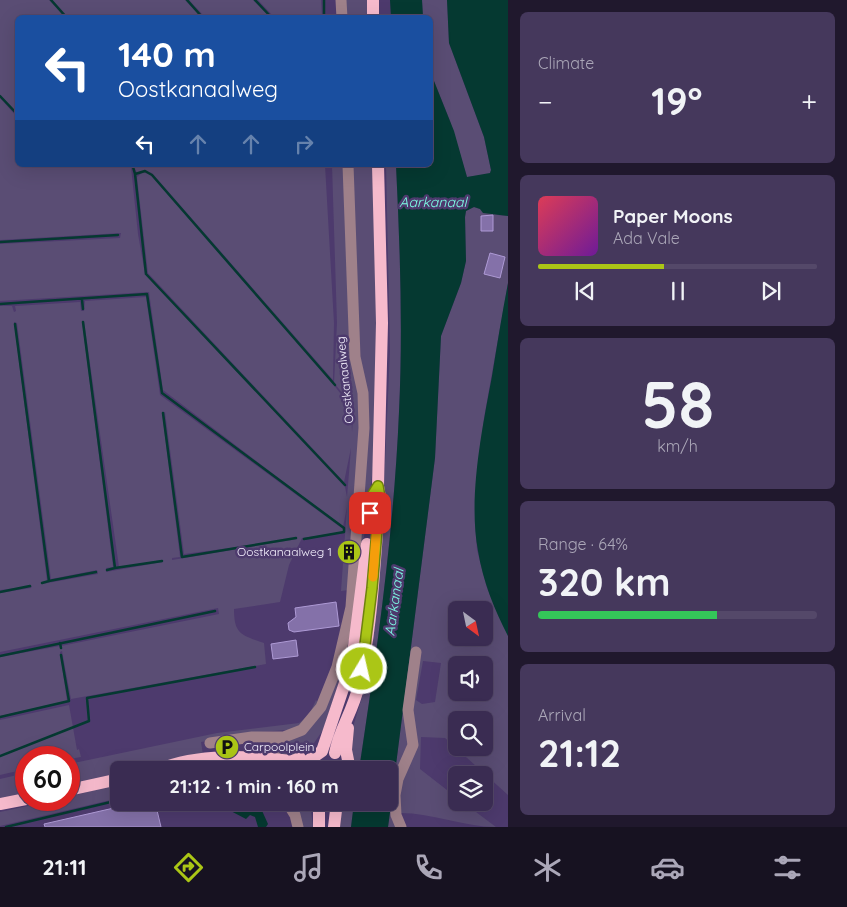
<!DOCTYPE html>
<meta charset="utf-8">
<style>
:root{--surface:#3a2c52;--page:#45385c;--text:#f1f3f6;--muted:#aba7b8;--line:#544869;--accent:#abc616}
body{margin:0;font-family:Quicksand,sans-serif;background:var(--page);color:var(--text);height:100vh;display:flex;flex-direction:column;font-size:19px;white-space:nowrap}
*{box-sizing:border-box;margin:0}
p{font-size:16px;color:var(--muted)}
.icon{flex:none;width:28px;height:28px;fill:none;stroke:currentColor;stroke-width:2;stroke-linecap:round;stroke-linejoin:round}
.map{position:relative;flex:1;overflow:hidden}
.drawer{display:flex;flex-direction:column;gap:12px;padding:12px;background:#20182d;width:339px}
.drawer>*{flex:none}
.guide{position:absolute;left:15px;top:15px;width:418px;height:152px;border-radius:8px;box-shadow:0 5px 20px #0002,0 0 0 1px var(--line);background:#1a4fa0;color:#fff;overflow:hidden}
.needle{width:32px;rotate:147deg}
.buttons{position:absolute;left:448px;top:601px;display:grid;gap:10px}
.buttons a{display:grid;place-items:center;width:45px;height:45px;border-radius:8px;background:var(--surface);box-shadow:0 5px 20px #0002,0 0 0 1px var(--line);font-size:25px}
.speed{position:absolute;left:15px;top:746px;display:flex;gap:10px;font-size:25px;font-weight:700;text-align:center}
.speed>*{display:grid;place-content:center;width:65px;height:65px;border-radius:50%;background:var(--surface);box-shadow:0 5px 20px #0002,0 0 0 1px var(--line);line-height:1}
.speed .limit{border:8px solid #d22;background:#fff;color:#111}
.pin{position:absolute;display:grid;place-items:center;width:42px;height:42px;color:#fff;margin:-21px;border-radius:10px;box-shadow:0 2px 8px #0006}
.me{position:absolute;width:55px;margin:-28px;rotate:9deg;stroke-linejoin:round;filter:drop-shadow(0 0 4px #0008)}
.turn{display:flex;align-items:center;gap:18px;height:105px;padding:0 20px;font-size:22px}
.turn .icon{width:65px;height:65px;stroke-width:2.5}
.turn b{display:block;font-size:35px;line-height:42px}
.lanes{display:flex;align-items:center;height:48px;padding:0 20px;background:#0003;justify-content:center;gap:25px;direction:ltr}
.lanes .off{opacity:.35}
.big{font-size:38px;font-weight:700;line-height:1.1}
.drawer .tile{flex:1;display:flex;flex-direction:column;justify-content:center;gap:8px;min-width:0;padding:0 18px;border-radius:8px;background:var(--page)}
.drawer .dial{align-items:center;gap:0}
.dial b{font-size:65px;line-height:1}
.song{display:flex;align-items:center;gap:15px}
.cover{width:60px;height:60px;border-radius:8px;background:linear-gradient(135deg,hsl(350 70% 55%),hsl(280 70% 35%))}
.played{height:5px;border-radius:2px;background:linear-gradient(90deg,var(--accent) 45%,var(--line) 45%)}
.keys{display:flex;justify-content:space-around;direction:ltr}
.heat{display:flex;justify-content:space-between;align-items:center;font-size:28px;direction:ltr}
.charge{height:8px;border-radius:4px;background:linear-gradient(90deg,#34c759 64%,var(--line) 0)}
.trip{position:absolute;left:110px;top:761px;width:288px;height:50px;border-radius:8px;background:var(--surface);box-shadow:0 5px 20px #0002,0 0 0 1px var(--line);font-weight:700;line-height:50px;text-align:center}
.menu{display:flex;height:80px;justify-content:space-around;align-items:center;background:#171221;color:var(--muted)}
.menu .icon{width:35px;height:35px}
.menu .selected{color:var(--accent)}
.menu b{font-size:22px;color:var(--text)}
main{display:flex;flex:1;min-height:0}
.map>svg:first-child{display:block}
.green{fill:#5a4d74;fill-rule:evenodd}
.water{fill:#053931}
.lines{fill:none;stroke-linecap:round;stroke-linejoin:round}
.stream{stroke:#053931;stroke-width:2.5}
.building{fill:#8471a9;stroke:#ae9ad5}
.minor{stroke:#9f818a;stroke-width:11}
.major{stroke:#f6bacc;stroke-width:12}
.route-casing{stroke:#6f810e;stroke-width:12}
.route{stroke:#abc616;stroke-width:9}
.slow{stroke:#f59e0b;stroke-width:9}
.labels{text-anchor:middle;stroke-width:5;stroke-linejoin:round;paint-order:stroke}
.street-label{font-size:12px;fill:#f5f1fe;stroke:#4d3a6d}
.poi-label{font-size:12px;fill:#f5f1fe;stroke:#4d3a6d;text-anchor:end}
.water-label{font-size:14px;font-style:italic;fill:#7dfde5;stroke:#4d3a6d}
</style>
<main>
<div class="map">
<svg width="509" height="827" viewBox="0 0 509 827">
<rect width="100%" height="100%" fill="#4d3a6d"/>
<!-- green -->
<path class="green" d="M0,0H49L65,17L18,18L17,114L0,95Z
M52,0H185L201,17H68Z
M189,0H253L270,17H205Z
M258,0H321L322,17H274Z
M346,0H369L370,17H347Z
M422,0H447L449,43L484,137L491,170L490,174L467,177L450,121L430,71V18L423,17Z
M0,98L17,117L18,165H325L334,323L333,380L152,173L144,171L137,173L134,166L131,167L138,234L145,274L345,487L347,497L351,448L344,482L148,273L137,177L143,172L151,175L333,384L351,407L352,432L354,407L334,383L337,323L332,165H343L361,419L349,590L341,591L347,507L343,527L163,390L149,292L0,301V244L120,238L121,233L0,240Z
M351,165H376L378,237L375,453L359,575V356Z
M386,165H396C400,247 403,330 399,412C394,532 377,651 359,770H354L352,756L353,727L365,687L381,552L390,351Z
M474,207L498,215L508,216V283L484,418L478,465L475,523L477,550L487,588L508,636V795L445,738L421,737L420,769L456,797V802L464,803L496,827C464,827 433,813 400,813L396,827H388L435,458L441,336L461,283L466,261L465,217L466,211ZM456,610H484V638H456ZM423,661L441,663L435,702L422,704L416,700ZM456,665H484V692H456ZM456,720H484V748H456Z
M146,297L160,395L343,529V532L302,538L289,565L280,602L234,609C234,634 241,635 264,643L266,664L71,699L62,651L60,652L67,701L0,716V657L60,646L61,649V646L219,614L218,608L0,652V593L31,588L32,586L0,590V306H12L14,312L16,311L15,306L80,302L81,311H84L85,301ZM84,321L119,567L163,560V562L106,572V568L113,567L82,321ZM14,322L17,323L51,579L97,570L98,574L42,584L47,581ZM162,412H165L184,554L297,539L172,560V558L180,557Z
M352,614L347,658L323,730L314,743L292,756L282,754L281,744L307,730Z
M316,700L318,703L302,725L289,730L258,732L201,742L203,755L231,750V753L173,761L133,770H119V773L69,784V764L217,733L299,723L309,715Z
M69,705L77,750L79,749L81,757L69,759V758H26V769L0,775V720Z
M26,773V793L0,799V779Z
M119,783V798L0,826V812L55,800H69V797Z
M292,803H308L311,810L313,827H301Z
M342,803H354L351,827H340Z"/>
<!-- water -->
<path class="water" d="M390,0H422L423,17H391Z
M447,0H508V216L483,213L480,209L474,207L466,211L465,217L466,261L461,283L441,336L435,458L389,820L388,827H351L354,803L389,802V770H359C377,651 394,532 399,412C403,330 400,247 396,165H430V71L454,131L467,177L490,173L491,170L484,137L449,43Z
M508,283V636C494,609 483,581 478,551C468,498 482,429 492,376C497,345 502,314 508,283Z
M255,803L259,804L268,824L266,827H258L255,817L250,815L246,819L225,808L222,810L218,803Z"/>
<g class="lines">
<!-- stream -->
<path class="stream" d="M51,0L67,18
M187,0L203,18
M255,0L272,18
M324,0V18
M0,96L18,115
M133,167L135,174
M0,242L118,235
M82,300L83,309
M0,304L147,294L162,393L344,528V532L304,539
M83,322L115,568L162,561
M15,324L49,581L96,572
M335,385L152,175L145,171L135,174L146,274L345,485
M163,413L182,557L296,538
M107,570L115,568
M42,583L49,581
M0,592L30,586
M60,643L61,648
M0,656L215,611
M0,717L69,701L61,655
M0,756L89,721L87,698L255,667
M274,802V803
M6,827L119,800"/>
</g>
<!-- building -->
<path class="building" d="M493,215V231H481V216Z
M490,253L505,257L500,278L484,274Z
M336,602L339,626L294,632L289,630L288,623L296,617L295,608Z
M296,640L298,656L273,659L271,644Z
M140,802H155L161,827H45L44,824Z"/>
<g class="lines">
<!-- minor -->
<path class="minor" d="M341,0L342,18
M210,743L252,737H284L302,730L321,707L337,667L351,607L364,428L363,393L355,357L348,165
M274,770L276,738
M287,802L295,815L298,827
M401,827L396,815L395,795L398,779L413,745L408,710L416,652"/>
<!-- major -->
<path class="major" d="M373,0V18
M348,728L346,750L350,770
M335,753C339,730 353,711 358,688C373,626 374,560 380,497L378,486L382,323L378,165
M158,770C198,753 249,756 292,761L300,758
M188,770H258
M303,770L308,761L322,751L352,662L367,544
M69,790L119,779
M0,804L26,799
M319,827V802
M334,827L337,802"/>
</g>
<g class="lines">
<!-- route casing -->
<g class="route-casing">
<path id="route" d="M362,669L372,588L380,497L378,486L373,494L370,513"/>
</g>
<!-- route -->
<use href="#route" class="route"/>
<!-- slow -->
<path class="slow" d="M373,577L376,534"/>
</g>
<!-- icons -->
<defs>
<g id="building-disc" transform="scale(1.25)"><circle r="9.5" fill="#abc616" stroke="#4d3a6d"/><path d="M-4-6H4V6H1V3H-1V6H-4ZM-2.5-4.3h1.7v1.8h-1.7ZM.8-4.3h1.7v1.8H.8ZM-2.5-1h1.7V.8h-1.7ZM.8-1h1.7V.8H.8Z" fill="#111"/></g>
<g id="parking-disc" transform="scale(1.25)"><circle r="9.5" fill="#abc616" stroke="#4d3a6d"/><path d="M-3.5-5.5H1a3.5 3.5 0 0 1 0 7H-1V5.5H-3.5ZM-1-3.4V-.6H.8a1.4 1.4 0 0 0 0-2.8Z" fill="#111"/></g>
</defs>
<g fill-rule="evenodd">
<use href="#building-disc" x="349" y="552"/>
<use href="#parking-disc" x="227" y="747"/>
</g>
<g class="labels">
<!-- street labels -->
<g class="street-label">
<text transform="translate(345 380) rotate(-96)" y="4">Oostkanaalweg</text>
</g>
<!-- poi labels -->
<g class="poi-label">
<text x="332" y="556">Oostkanaalweg 1</text>
<text x="244" y="751" text-anchor="start">Carpoolplein</text>
</g>
<!-- water labels -->
<g class="water-label">
<text x="433" y="207">Aarkanaal</text>
<text transform="translate(394 602) rotate(-82)" y="5">Aarkanaal</text>
</g>
</g>
</svg>
<div class="buttons">
<a><svg class="needle" viewBox="-14 -14 28 28"><path d="M0-13l5 13h-10z" fill="#e53935"/><path d="M0 13l5-13h-10z" fill="#aba7b8"/></svg></a>
<a><svg class="icon" aria-label="sound" viewBox="0 0 24 24"><path d="M4 9h4l5-4v14l-5-4H4zM17 9q2 3 0 6"/></svg></a>
<a><svg class="icon" aria-label="search" viewBox="0 0 24 24"><circle cx="10" cy="10" r="6"/><path d="M15 15l6 6"/></svg></a>
<a><svg class="icon" aria-label="layers" viewBox="0 0 24 24"><path d="M12 4l9 5-9 5-9-5zM3 14l9 5 9-5"/></svg></a>
</div>
<div class="speed"><div class="limit">60</div></div>
<div class="pin" style="left:370px;top:513px;background:#d93025"><svg class="icon" aria-label="arrive" viewBox="0 0 24 24"><path d="M6 21V4h12l-3 4 3 4H6"/></svg></div>
<svg class="me" style="left:362px;top:669px" viewBox="-20 -20 40 40"><circle r="17" fill="#abc616" stroke="#fff" stroke-width="3"/><path d="M0-11L8 9 0 5-8 9z" fill="#fff"/></svg>
<div class="trip">21:12 · 1 min · 160 m</div>
<div class="guide">
<div class="turn"><svg class="icon" aria-label="left" viewBox="0 0 24 24"><path d="M17 20v-9H6M10 6l-5 5 5 5"/></svg><div><b>140 m</b>Oostkanaalweg</div></div>
<div class="lanes"><svg class="icon" aria-label="left" viewBox="0 0 24 24"><path d="M17 20v-9H6M10 6l-5 5 5 5"/></svg><svg class="icon off" aria-label="ahead" viewBox="0 0 24 24"><path d="M12 20V5M6 11l6-6 6 6"/></svg><svg class="icon off" aria-label="ahead" viewBox="0 0 24 24"><path d="M12 20V5M6 11l6-6 6 6"/></svg><svg class="icon off" aria-label="right" viewBox="0 0 24 24"><path d="M7 20v-9h11M14 6l5 5-5 5"/></svg></div>
</div>
</div>
<section class="drawer">
<div class="tile"><p>Climate</p>
<div class="heat"><a>−</a><b class="big">19°</b><a>+</a></div>
</div>
<div class="tile">
<div class="song"><i class="cover"></i><div><b>Paper Moons</b><p>Ada Vale</p></div></div>
<div class="played"></div>
<div class="keys"><svg class="icon" aria-label="previous" viewBox="0 0 24 24"><path d="M18 5L8 12l10 7zM5 5v14"/></svg><svg class="icon" aria-label="pause" viewBox="0 0 24 24"><path d="M8 5v14M16 5v14"/></svg><svg class="icon" aria-label="next" viewBox="0 0 24 24"><path d="M6 5l10 7-10 7zM19 5v14"/></svg></div>
</div>
<div class="tile dial"><b>58</b><p>km/h</p></div>
<div class="tile"><p>Range · 64%</p><b class="big">320 km</b><div class="charge"></div></div>
<div class="tile"><p>Arrival</p><b class="big">21:12</b></div>
</section>
</main>
<nav class="menu">
<b>21:11</b>
<svg class="icon selected" aria-label="directions" viewBox="0 0 24 24"><path d="M12 3l9 9-9 9-9-9zM9 14v-3h6M13 9l2 2-2 2"/></svg>
<svg class="icon" aria-label="music" viewBox="0 0 24 24"><path d="M9 18V5l10-2v13"/><circle cx="6" cy="18" r="3"/><circle cx="16" cy="16" r="3"/></svg>
<svg class="icon" aria-label="phone" viewBox="0 0 24 24"><path d="M5 4h4l2 5-3 2q2 4 5 5l2-3 5 2v4C11 20 4 13 5 4z"/></svg>
<svg class="icon" aria-label="climate" viewBox="0 0 24 24"><path d="M12 3v18M4 7l16 10M4 17L20 7"/></svg>
<svg class="icon" aria-label="car" viewBox="0 0 24 24"><path d="M5 17H2v-5l4-1 3-4h7l3 4 3 1v5h-3M9 17h6M6 11h13"/><circle cx="7" cy="17" r="2"/><circle cx="17" cy="17" r="2"/></svg>
<svg class="icon" aria-label="filters" viewBox="0 0 24 24"><path d="M4 7h16M4 17h16"/><circle cx="9" cy="7" r="2"/><circle cx="15" cy="17" r="2"/></svg>
</nav>
